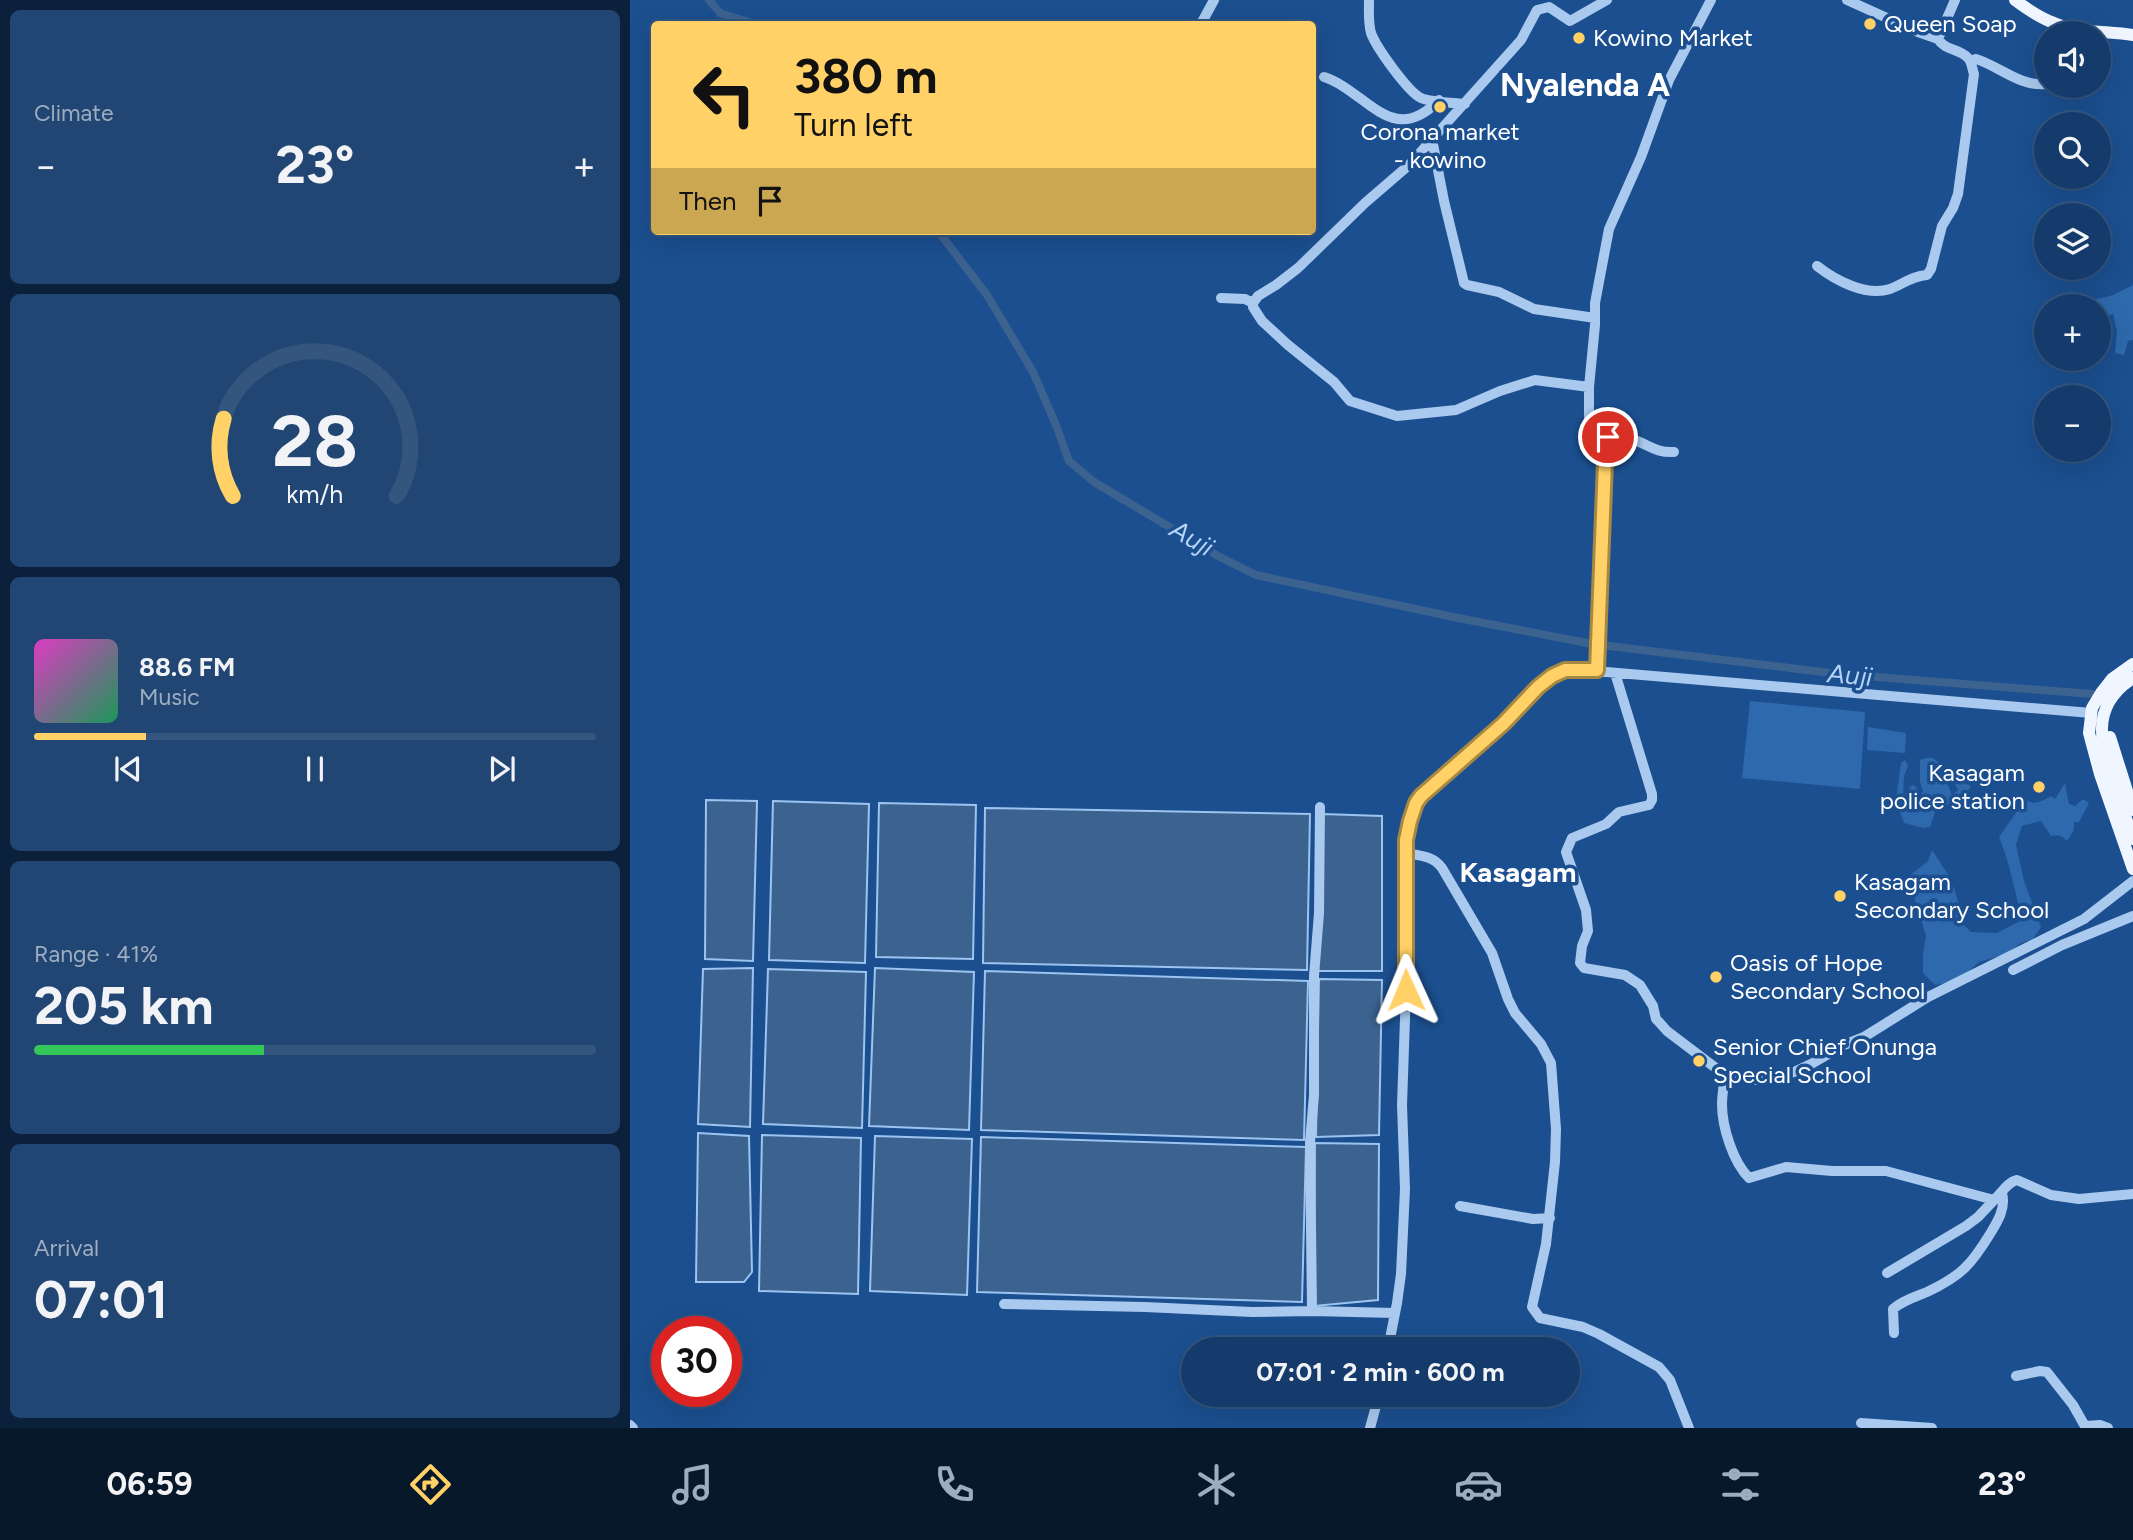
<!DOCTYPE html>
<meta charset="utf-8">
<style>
:root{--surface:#143b6b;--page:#214673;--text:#f1f3f6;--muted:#9dadc1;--line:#33557e;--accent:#ffd166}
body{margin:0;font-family:Figtree,sans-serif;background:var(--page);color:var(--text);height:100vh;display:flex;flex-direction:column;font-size:26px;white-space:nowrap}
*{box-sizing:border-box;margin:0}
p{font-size:23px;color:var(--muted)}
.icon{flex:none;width:38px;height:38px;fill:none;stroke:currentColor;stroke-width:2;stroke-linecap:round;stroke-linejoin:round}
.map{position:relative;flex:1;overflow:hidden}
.drawer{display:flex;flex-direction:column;gap:10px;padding:10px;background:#0b203b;width:630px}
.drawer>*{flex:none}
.guide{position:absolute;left:21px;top:21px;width:665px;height:214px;border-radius:7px;box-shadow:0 7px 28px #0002,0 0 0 2px var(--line);background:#ffd166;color:#111;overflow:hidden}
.buttons{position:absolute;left:1404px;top:21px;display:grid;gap:14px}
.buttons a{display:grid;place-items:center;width:77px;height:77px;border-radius:50%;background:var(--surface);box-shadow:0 7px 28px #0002,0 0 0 2px var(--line);font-size:35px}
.speed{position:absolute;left:21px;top:1316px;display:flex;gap:14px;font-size:35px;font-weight:700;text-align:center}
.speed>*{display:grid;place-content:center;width:91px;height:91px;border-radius:50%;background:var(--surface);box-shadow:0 7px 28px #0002,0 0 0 2px var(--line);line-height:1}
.speed .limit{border:10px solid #d22;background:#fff;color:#111}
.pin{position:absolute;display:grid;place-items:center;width:60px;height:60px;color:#fff;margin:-30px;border:4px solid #fff;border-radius:50%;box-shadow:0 2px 7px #0007}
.me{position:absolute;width:77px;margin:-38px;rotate:359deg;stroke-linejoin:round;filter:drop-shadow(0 0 5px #0008)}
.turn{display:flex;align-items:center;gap:24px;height:147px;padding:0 28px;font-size:32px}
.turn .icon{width:91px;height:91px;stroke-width:2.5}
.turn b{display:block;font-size:49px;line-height:60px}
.then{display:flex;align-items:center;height:66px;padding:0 28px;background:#0003;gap:14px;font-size:26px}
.big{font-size:52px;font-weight:700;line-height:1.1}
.drawer .widget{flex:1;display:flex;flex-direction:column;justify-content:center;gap:10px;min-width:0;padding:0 24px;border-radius:10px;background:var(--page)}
.drawer .dial{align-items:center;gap:0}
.dial svg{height:182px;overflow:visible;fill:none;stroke:var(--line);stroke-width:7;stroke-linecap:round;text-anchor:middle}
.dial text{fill:var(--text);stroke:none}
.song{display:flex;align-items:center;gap:21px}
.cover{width:84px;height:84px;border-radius:10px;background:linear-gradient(135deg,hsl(310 70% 55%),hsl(150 70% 35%))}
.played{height:7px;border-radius:4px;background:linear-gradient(90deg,var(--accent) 20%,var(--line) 20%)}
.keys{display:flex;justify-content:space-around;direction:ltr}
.heat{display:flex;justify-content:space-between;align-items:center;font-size:38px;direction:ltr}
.charge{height:10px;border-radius:5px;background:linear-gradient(90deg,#34c759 41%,var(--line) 0)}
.trip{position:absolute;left:551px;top:1337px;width:399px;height:70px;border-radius:35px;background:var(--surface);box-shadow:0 7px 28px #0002,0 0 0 2px var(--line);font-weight:700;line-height:70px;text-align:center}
.tabs{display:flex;height:112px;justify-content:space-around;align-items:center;background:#08182b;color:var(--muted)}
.tabs .icon{width:49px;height:49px}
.tabs .current{color:var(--accent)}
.tabs b{font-size:32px;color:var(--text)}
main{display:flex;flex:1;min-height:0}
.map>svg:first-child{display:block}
.green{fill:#2e69ad}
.water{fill:#3c6290;stroke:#9cc4f0;stroke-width:2}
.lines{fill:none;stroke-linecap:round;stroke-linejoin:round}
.canal{stroke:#3c6290;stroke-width:8}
.minor{stroke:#a9c9ee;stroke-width:10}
.major{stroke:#f0f6ff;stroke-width:12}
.route-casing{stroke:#a68842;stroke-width:18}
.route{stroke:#ffd166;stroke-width:12}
.poi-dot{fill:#ffd166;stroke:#1b4f8f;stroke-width:2.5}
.labels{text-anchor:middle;stroke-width:7;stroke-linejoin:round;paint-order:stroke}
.poi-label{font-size:24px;fill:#fff;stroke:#1b4f8f;text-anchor:start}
.water-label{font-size:26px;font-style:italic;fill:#b5d3f5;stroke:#1b4f8f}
.quarter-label{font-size:28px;font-weight:bold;fill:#fff;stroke:#1b4f8f}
.district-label{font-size:32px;font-weight:bold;fill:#fff;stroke:#1b4f8f}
</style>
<main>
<section class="drawer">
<div class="widget"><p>Climate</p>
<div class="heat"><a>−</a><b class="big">23°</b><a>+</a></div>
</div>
<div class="widget dial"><svg viewBox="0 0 100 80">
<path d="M14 69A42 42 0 1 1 86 69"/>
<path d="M14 69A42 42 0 0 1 10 35" stroke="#ffd166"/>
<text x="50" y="56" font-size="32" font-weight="700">28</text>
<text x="50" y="72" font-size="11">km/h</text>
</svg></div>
<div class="widget">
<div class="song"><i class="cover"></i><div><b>88.6 FM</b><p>Music</p></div></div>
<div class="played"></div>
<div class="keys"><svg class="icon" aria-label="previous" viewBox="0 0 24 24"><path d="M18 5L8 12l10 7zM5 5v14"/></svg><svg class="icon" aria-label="pause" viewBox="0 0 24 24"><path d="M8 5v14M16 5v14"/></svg><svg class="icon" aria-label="next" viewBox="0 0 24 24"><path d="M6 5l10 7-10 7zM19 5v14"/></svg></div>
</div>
<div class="widget"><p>Range · 41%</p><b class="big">205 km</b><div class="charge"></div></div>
<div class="widget"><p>Arrival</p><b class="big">07:01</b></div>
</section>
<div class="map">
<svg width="1503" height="1428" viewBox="0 0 1503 1428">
<rect width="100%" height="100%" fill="#1b4f8f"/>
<!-- green -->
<path class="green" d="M1503,285V340L1498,341L1494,355L1485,353L1487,331L1483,314L1468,319V306H1459L1460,301L1483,295Z
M1120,701L1235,712L1230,789L1112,778Z
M1238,727L1276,733L1275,753L1237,750Z
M1296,758H1303L1313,766L1314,775L1322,795L1328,790L1325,784L1328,780L1341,786L1337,792L1339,796L1332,802L1307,807L1300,827L1294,828L1274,823L1271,814L1265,807L1271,763L1275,760L1278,766L1274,776L1273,796L1282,785L1286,787L1290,795L1293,791L1290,782V760Z
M1435,783L1439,804L1445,806L1453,799L1459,803L1449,822H1444V830L1437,841C1432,835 1428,835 1421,836L1411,821L1392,826L1386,845L1394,881L1411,927L1403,939L1391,943L1376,954L1349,962L1337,973L1318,983L1305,985L1293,973V954L1296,936L1278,877L1298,861L1302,850L1321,879L1329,904L1327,914L1332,923L1341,932L1367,933L1392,920C1385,892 1380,864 1369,837L1388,810L1390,795C1401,806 1408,804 1421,796L1425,799Z"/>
<!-- water -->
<path class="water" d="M76,800L127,801L123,961L75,959Z
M143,801L239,804L235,963L139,960Z
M249,803L346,805L343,959L246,957Z
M355,808L680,814L677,970L353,963Z
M692,814L752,816V971H687Z
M123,968L120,1127L68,1124L73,969Z
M245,968L344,972L339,1130L239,1126Z
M138,969L236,972L232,1128L133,1124Z
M355,971L678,981L674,1140L351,1130Z
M689,979L752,980L749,1135L686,1137Z
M68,1133L119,1136L122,1272L114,1282H66Z
M132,1135L231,1138L228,1294L129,1291Z
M245,1136L342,1139L337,1295L240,1291Z
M351,1137L676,1147L672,1302L347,1292Z
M685,1143L749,1144L748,1300L684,1306Z"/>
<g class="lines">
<!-- canal -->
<path class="canal" d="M79,0L90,13L125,24
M308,231L357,295L403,372L426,425L439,461L464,482L588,556L626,575L828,618L957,643
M979,646L1209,674L1462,694"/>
<!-- minor -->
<path class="minor" d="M739,0C739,11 738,22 741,33C746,47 778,92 791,98C799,102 825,103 835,104
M1217,0L1288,32L1308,39
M571,24L584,0
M1341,61L1346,59C1369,66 1390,87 1416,84
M694,77C737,91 762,149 809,100
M802,139L814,201L834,283L837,285L869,292L904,309L965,318
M1187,266C1205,280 1236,297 1260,289C1273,284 1282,276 1297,275L1301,269L1312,226L1323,208L1328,194L1344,74C1342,69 1342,62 1338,58C1329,48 1315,51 1308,39L1325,0
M591,298L615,299L623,303
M959,387L905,380L870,391L826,410L767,416L720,401L704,382L658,345L632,321L623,307V303L628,296L646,285L668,268L735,203L779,165L891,40L907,10L919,7L940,21L977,0
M1044,452C1023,453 1018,443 1000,439C986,436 973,437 959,432V387L965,325V303L979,229L1011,157L1039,80L1081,0
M966,670L976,436
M985,673L1022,794V800L1019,805L989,812L976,824L942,838L936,852L956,910L958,931L952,946L950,963L954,968L995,975L1010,985L1023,1006L1026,1019L1029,1022L1037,1031L1095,1075L1119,1080H1139L1164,1072L1183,1063L1214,1045L1234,1037L1298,997L1454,919L1503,881
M777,853C791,856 803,856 812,868L862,953L878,999L885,1013L911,1044L921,1063L926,1129L925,1162L916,1244L902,1307L910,1318L953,1327L969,1334L1029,1367L1040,1380L1059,1428
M1383,970L1432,945L1503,916
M1095,1075C1094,1085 1092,1095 1092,1104C1092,1127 1103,1162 1119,1178L1156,1167L1202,1171H1256L1364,1200C1372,1193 1377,1182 1387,1180L1421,1195L1449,1199L1503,1194
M830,1206L903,1219L920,1218
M1257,1273L1336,1226L1348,1217L1364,1200
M374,1304L515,1307L622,1312L682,1311L765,1313
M682,1311L680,1142L684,1095V976L689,913L690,807
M1264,1333L1263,1309C1273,1300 1285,1297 1297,1292C1331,1276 1341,1265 1360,1234C1368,1221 1376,1208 1372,1193
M758,1349L767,1303L771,1274L775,1189L772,1105L776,990V840C780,825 782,809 791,796C819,773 848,749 874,724C893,705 912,673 941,669L1461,713
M1386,1376L1410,1371L1417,1372L1443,1405L1456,1428
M1231,1423L1302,1428
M0,1425L3,1428
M1456,1426L1470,1425L1478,1428
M740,1428L749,1395"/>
<!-- major -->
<path class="major" d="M1385,0C1397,9 1410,18 1424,23C1448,33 1477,31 1503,35
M1503,664L1482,679L1471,693L1462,708L1459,733L1470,774L1503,869
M1503,678C1454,709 1474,753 1489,797C1494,811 1498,825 1503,839
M1480,737L1503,810"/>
</g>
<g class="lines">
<!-- route casing -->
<g class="route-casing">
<path id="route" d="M776,990V840L780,821L786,803L791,796L874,723L908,687L922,676L935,670H967L976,436L978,437"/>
</g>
<!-- route -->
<use href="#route" class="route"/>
</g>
<!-- markers -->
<g class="poi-dot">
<circle cx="1240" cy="24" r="7"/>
<circle cx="949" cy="38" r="7"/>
<circle cx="810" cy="107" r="7"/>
<circle cx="1409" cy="787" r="7"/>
<circle cx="1210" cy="896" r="7"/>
<circle cx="1086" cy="977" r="7"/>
<circle cx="1069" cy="1061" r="7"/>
</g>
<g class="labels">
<!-- poi labels -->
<g class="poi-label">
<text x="1254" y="32">Queen Soap</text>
<text x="963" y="46">Kowino Market</text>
<text x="810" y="140" text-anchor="middle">Corona market<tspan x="810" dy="28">- kowino</tspan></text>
<text x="1395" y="781" text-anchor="end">Kasagam<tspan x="1395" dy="28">police station</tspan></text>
<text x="1224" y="890">Kasagam<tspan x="1224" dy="28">Secondary School</tspan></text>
<text x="1100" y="971">Oasis of Hope<tspan x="1100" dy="28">Secondary School</tspan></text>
<text x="1083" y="1055">Senior Chief Onunga<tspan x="1083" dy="28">Special School</tspan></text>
</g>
<!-- water labels -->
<g class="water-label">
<text transform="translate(562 538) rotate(30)" y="9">Auji</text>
<text transform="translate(1220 675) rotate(5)" y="9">Auji</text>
</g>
<!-- quarter labels -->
<g class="quarter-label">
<text x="888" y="882">Kasagam</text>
</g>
<!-- district labels -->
<g class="district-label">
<text x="955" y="96">Nyalenda A</text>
</g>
</g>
</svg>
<div class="buttons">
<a><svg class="icon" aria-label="sound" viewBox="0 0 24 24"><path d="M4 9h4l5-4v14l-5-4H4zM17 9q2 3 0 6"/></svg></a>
<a><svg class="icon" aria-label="search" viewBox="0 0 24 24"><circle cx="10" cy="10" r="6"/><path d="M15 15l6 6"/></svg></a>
<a><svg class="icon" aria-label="layers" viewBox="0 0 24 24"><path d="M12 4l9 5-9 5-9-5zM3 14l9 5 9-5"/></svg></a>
<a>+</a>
<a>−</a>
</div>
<div class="speed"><div class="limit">30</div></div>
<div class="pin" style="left:978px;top:437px;background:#d93025"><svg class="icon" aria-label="arrive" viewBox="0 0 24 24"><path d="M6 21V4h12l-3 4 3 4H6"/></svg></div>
<svg class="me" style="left:776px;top:990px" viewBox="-20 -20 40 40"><path d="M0-17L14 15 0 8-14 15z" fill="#ffd166" stroke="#fff" stroke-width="4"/></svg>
<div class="trip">07:01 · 2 min · 600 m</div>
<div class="guide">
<div class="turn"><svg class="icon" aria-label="left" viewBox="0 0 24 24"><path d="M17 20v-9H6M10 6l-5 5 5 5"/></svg><div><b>380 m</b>Turn left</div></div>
<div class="then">Then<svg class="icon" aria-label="arrive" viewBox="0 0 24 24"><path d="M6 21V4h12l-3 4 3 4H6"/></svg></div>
</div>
</div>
</main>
<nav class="tabs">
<b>06:59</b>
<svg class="icon current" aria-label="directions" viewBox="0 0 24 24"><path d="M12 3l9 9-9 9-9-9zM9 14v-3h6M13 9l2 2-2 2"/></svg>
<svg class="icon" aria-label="music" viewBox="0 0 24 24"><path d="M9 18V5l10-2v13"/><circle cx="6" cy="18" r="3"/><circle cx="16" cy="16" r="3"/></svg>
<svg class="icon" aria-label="phone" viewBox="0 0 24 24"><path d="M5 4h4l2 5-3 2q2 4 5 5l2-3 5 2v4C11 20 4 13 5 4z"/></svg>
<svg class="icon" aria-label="climate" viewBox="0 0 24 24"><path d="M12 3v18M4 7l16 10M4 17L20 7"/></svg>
<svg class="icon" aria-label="car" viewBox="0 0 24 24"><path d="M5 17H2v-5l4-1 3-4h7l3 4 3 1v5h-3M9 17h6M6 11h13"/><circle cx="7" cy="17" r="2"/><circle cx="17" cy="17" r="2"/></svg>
<svg class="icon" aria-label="filters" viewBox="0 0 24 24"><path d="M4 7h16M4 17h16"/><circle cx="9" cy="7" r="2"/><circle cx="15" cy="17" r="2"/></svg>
<b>23°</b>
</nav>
